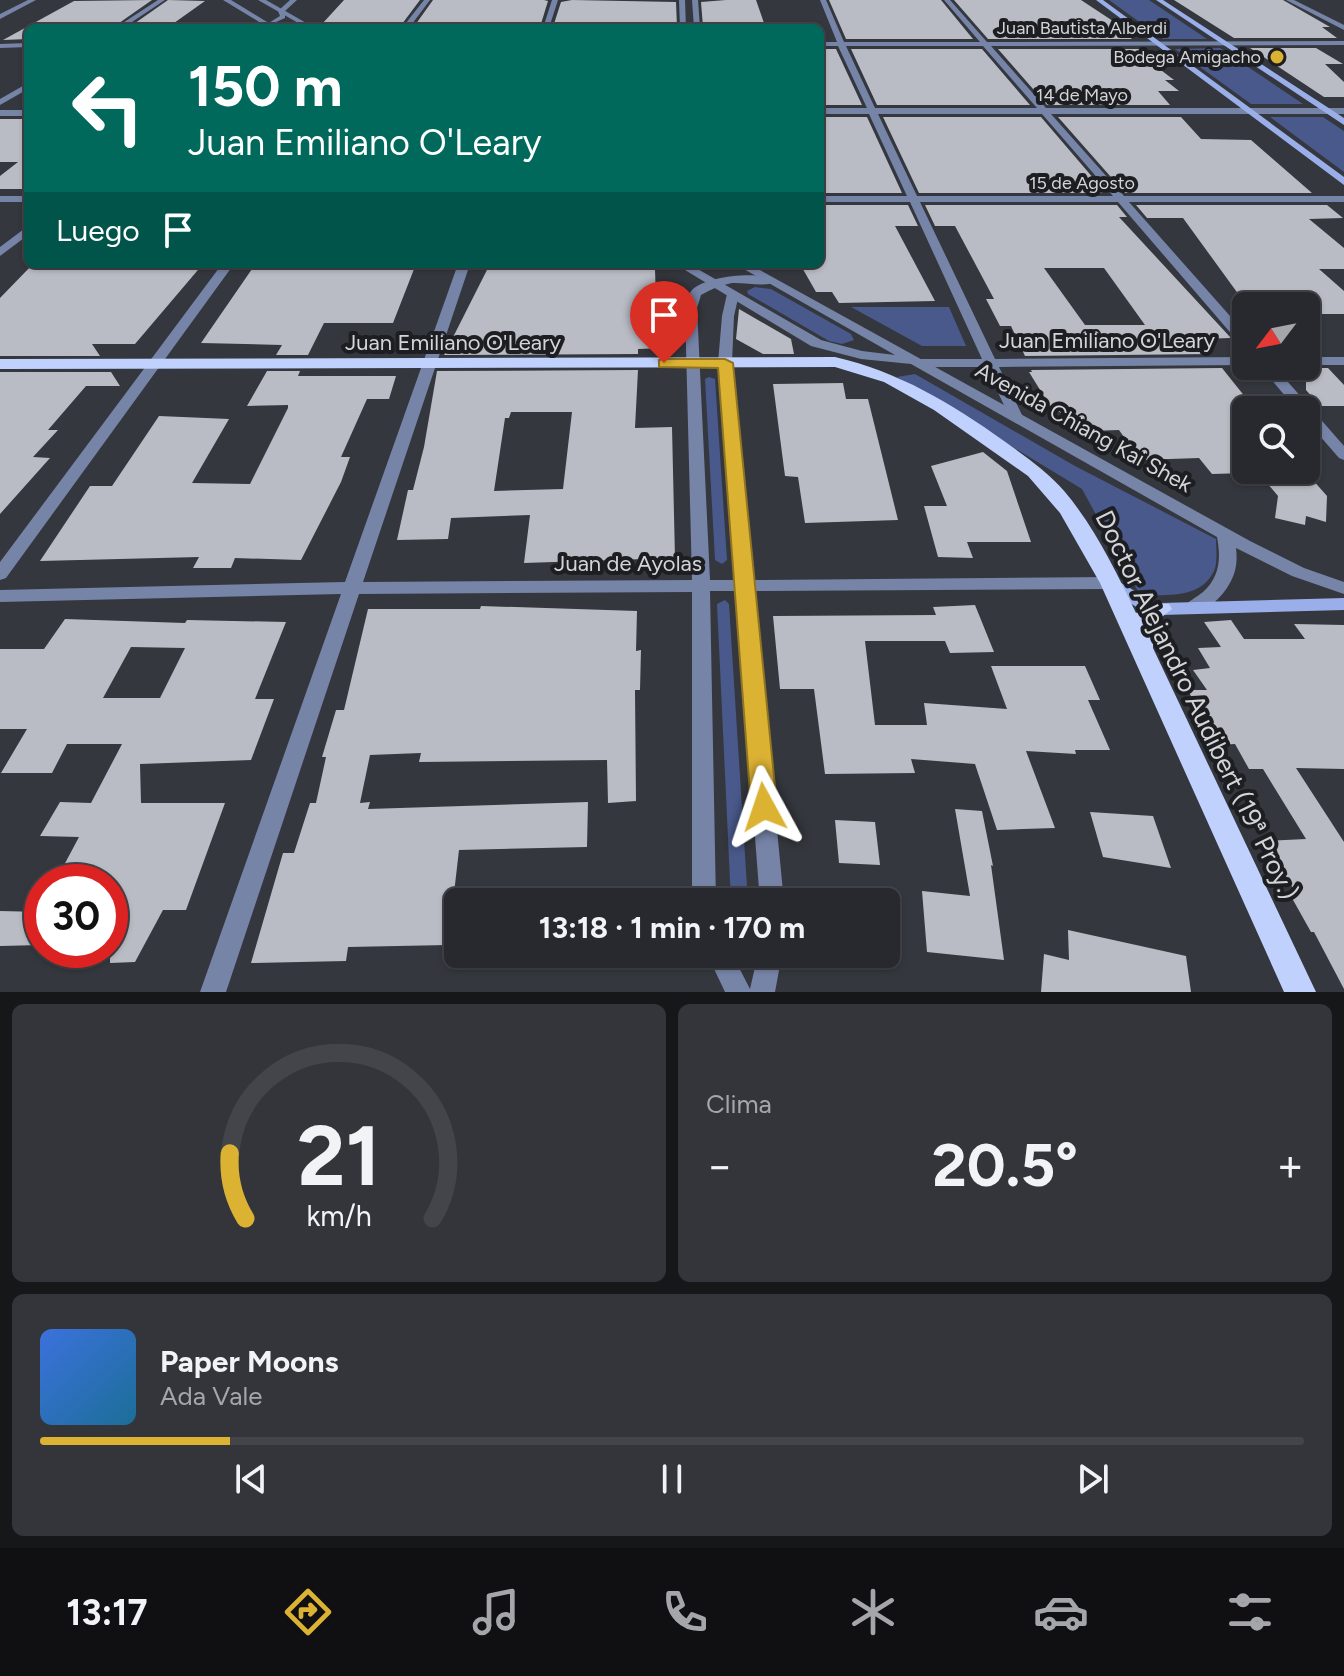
<!DOCTYPE html>
<html lang="es">
<meta charset="utf-8">
<style>
:root{--surface:#27292e;--page:#33353a;--text:#f1f3f6;--muted:#a4a6aa;--line:#43454a;--accent:#dcb233}
body{margin:0;font-family:Figtree,sans-serif;background:var(--page);color:var(--text);height:100vh;display:flex;flex-direction:column;font-size:30px;white-space:nowrap}
*{box-sizing:border-box;margin:0}
p{font-size:26px;color:var(--muted)}
.icon{flex:none;width:44px;height:44px;fill:none;stroke:currentColor;stroke-width:2;stroke-linecap:round;stroke-linejoin:round}
.map{position:relative;height:992px;overflow:hidden}
.panel{display:flex;flex-direction:column;gap:12px;padding:12px;background:#151719;flex:1}
.panel>*{flex:none}
.hud{position:absolute;left:24px;top:24px;width:800px;height:244px;border-radius:12px;box-shadow:0 2px 6px #0004,0 0 0 2px var(--line);background:#00695c;color:#fff;overflow:hidden}
.needle{width:52px;rotate:238deg}
.buttons{position:absolute;left:1232px;top:292px;display:grid;gap:16px}
.buttons a{display:grid;place-items:center;width:88px;height:88px;border-radius:12px;background:var(--surface);box-shadow:0 2px 6px #0004,0 0 0 2px var(--line);font-size:40px}
.speed{position:absolute;left:24px;top:864px;display:flex;gap:16px;font-size:40px;font-weight:700;text-align:center}
.speed>*{display:grid;place-content:center;width:104px;height:104px;border-radius:50%;background:var(--surface);box-shadow:0 2px 6px #0004,0 0 0 2px var(--line);line-height:1}
.speed .limit{border:12px solid #d22;background:#fff;color:#111}
.pin{position:absolute;display:grid;place-items:center;width:68px;height:68px;color:#fff;margin:-82px -34px;border-radius:50% 50% 50% 0;rotate:-45deg;box-shadow:0 0 8px #0007}
.pin .icon{rotate:45deg}
.me{position:absolute;width:88px;margin:-44px;rotate:355deg;stroke-linejoin:round;filter:drop-shadow(0 0 6px #0008)}
.turn{display:flex;align-items:center;gap:28px;height:168px;padding:0 32px;font-size:36px}
.turn .icon{width:104px;height:104px;stroke-width:2.5}
.turn b{display:block;font-size:56px;line-height:68px}
.then{display:flex;align-items:center;height:76px;padding:0 32px;background:#0003;gap:16px;font-size:30px}
.big{font-size:60px;font-weight:700;line-height:1.1}
.panel .tile{flex:1;display:flex;flex-direction:column;justify-content:center;gap:12px;min-width:0;padding:0 28px;border-radius:12px;background:var(--page)}
.panel .dial{align-items:center;gap:0}
.dial svg{height:208px;overflow:visible;fill:none;stroke:var(--line);stroke-width:7;stroke-linecap:round;text-anchor:middle}
.dial text{fill:var(--text);stroke:none}
.song{display:flex;align-items:center;gap:24px}
.cover{width:96px;height:96px;border-radius:12px;background:linear-gradient(135deg,hsl(220 70% 55%),hsl(200 70% 35%))}
.played{height:8px;border-radius:4px;background:linear-gradient(90deg,var(--accent) 15%,var(--line) 15%)}
.keys{display:flex;justify-content:space-around;direction:ltr}
.heat{display:flex;justify-content:space-between;align-items:center;font-size:44px;direction:ltr}
.panel .tiles{flex:1;display:grid;gap:12px;grid-template-columns:1fr 1fr}
.tile:last-child{grid-column:span 2}
.trip{position:absolute;left:444px;top:888px;width:456px;height:80px;border-radius:12px;background:var(--surface);box-shadow:0 2px 6px #0004,0 0 0 2px var(--line);font-weight:700;line-height:80px;text-align:center}
.dock{display:flex;height:128px;justify-content:space-around;align-items:center;background:#101012;color:var(--muted)}
.dock .icon{width:56px;height:56px}
.dock .active{color:var(--accent)}
.dock b{font-size:36px;color:var(--text)}
.map>svg:first-child{display:block}
.green{fill:#49598b}
.building{fill:#b9bcc4;fill-rule:evenodd}
.lines{fill:none;stroke-linecap:round;stroke-linejoin:round}
.minor{fill:#7684a8;fill-rule:evenodd}
.tertiary{fill:#7684a8;fill-rule:evenodd}
.secondary{fill:#9aaee9;fill-rule:evenodd}
.primary{fill:#c0d1fe;fill-rule:evenodd}
.route{fill:#dcb233;stroke:#8f7421;stroke-width:2}
.poi-dot{fill:#dcb233;stroke:#1d1e21;stroke-width:3}
.labels{text-anchor:middle;stroke-width:8;stroke-linejoin:round;paint-order:stroke}
.far-street-label{font-size:18px;fill:#d3d5d9;stroke:#1d1e21}
.far-poi-label{font-size:18px;fill:#d3d5d9;stroke:#1d1e21;text-anchor:end}
.street-label{font-size:22px;fill:#d3d5d9;stroke:#1d1e21}
.near-street-label{font-size:26px;fill:#d3d5d9;stroke:#1d1e21}
</style>
<div class="map">
<svg width="1344" height="992" viewBox="0 0 1344 992">
<rect width="100%" height="100%" fill="#34373d"/>
<!-- green -->
<path class="green" d="M1109,0H1149L1207,39H1163Z
M1220,48L1303,104H1251L1175,49Z
M1270,117H1323L1344,131V172Z
M755,287L771,289L851,334L854,340L842,344L829,341L748,294L747,291Z
M851,307H949L966,346H922Z
M915,374L1075,466L1216,539C1216,548 1218,562 1214,571C1201,599 1166,595 1140,595L1082,489L897,377Z
M709,377L715,379L727,560L722,564L715,560L705,379Z
M725,600L729,604L748,902H731L717,604Z"/>
<!-- building -->
<path class="building" d="M152,0L112,28H28V39L3,40L74,1Z
M168,0L205,1L167,28H128Z
M344,0H420L399,28H334L337,24H322Z
M433,0H544L548,1L540,27L413,28Z
M572,0L676,2L677,27H553L561,2Z
M726,0H756L765,26L703,27L701,2Z
M829,0H941L973,39H846Z
M954,0H1081L1122,27H1117L1132,39H988Z
M1174,0H1283L1330,27H1322L1337,38H1234Z
M1250,48H1316L1343,64H1325L1344,82V97H1324Z
M820,49H836L862,105H820Z
M851,49H982L1030,105H877Z
M998,49H1145L1164,64H1153L1174,80H1165L1179,91H1158L1170,105H1047Z
M820,117H867L902,193H820Z
M883,117H1041L1106,193H919Z
M1058,117H1181L1201,139L1251,140L1312,193H1125Z
M0,119H28V189H0V176L18,162H0Z
M820,205H908L918,226H895L935,301L839,303L832,292H816L800,264H820Z
M925,205H1117L1127,217H1119L1231,338L1198,339L1211,354L1025,356L1011,326H1000L986,299H994L955,226H935ZM1044,268H1104L1145,325H1085Z
M1136,205H1327L1343,218L1309,219L1344,248V269H1319L1344,291V314H1306V306H1247L1183,218H1147Z
M33,264H203L135,344H92L100,356H0V298Z
M337,264H416L393,323H324L308,355H276L282,345L201,343L252,269H300L302,266Z
M490,264H641L640,270H655L656,298H670L665,348L638,349V354L444,355Z
M739,309L791,339L794,354H763L736,339Z
M1222,368L1246,398V473L1212,474L1199,458L1140,460L1119,430L1089,431L1058,411H1053L1029,372H1032L1031,370Z
M1306,368H1328L1344,385V406H1320L1306,390Z
M638,370L635,428L672,427L675,558L524,563L530,515L451,518L448,539L397,540L408,490H413L424,447L437,371ZM511,412H572L563,489L494,491L505,418H509Z
M267,371H300L298,376H396L389,399H367L341,457H350L341,482L301,560L235,558L231,568H193L199,557L40,561L90,486H112L159,416L229,419L192,483L250,484L288,408V405L247,406Z
M0,372H111L120,386H86L48,430H58L33,457L50,458L0,514Z
M843,383L846,399H868L898,520L805,523L798,477L785,476L773,384Z
M983,452L1007,471L1031,542H967L973,558L938,557L924,506H947L931,466Z
M1256,470H1304L1327,496L1326,522L1306,516L1305,525L1275,518L1278,496Z
M975,605L994,652L950,653L945,641H865L875,725H927L924,703L1007,709L991,666H1085L1100,700H1088L1110,750H1075L1076,754L1026,751L1055,828L997,830L975,764L911,759L915,773L825,774L814,689H780L773,616L936,615L933,607Z
M481,606L637,611L636,651L641,650L640,690H635L636,801L608,803L607,760L419,762L421,753L370,755L360,803L370,802L368,809L588,802L587,847L459,850L448,945L348,947L346,961L251,963L283,853H294L310,803H316L326,757H322L336,710H344L368,609H480Z
M65,619L185,623L187,620L286,622L255,699H274L251,760L140,764L141,803H225L186,910H163L135,962L110,963V882H55L79,837L40,836L60,802L91,803L122,744H67L52,773H1L27,729H0V649H44ZM131,647L185,648L160,698H103Z
M1231,620L1244,639H1305L1294,624L1344,625V769L1296,768L1344,842V989L1314,932H1311L1288,891L1294,890L1266,841L1306,839L1263,769H1249L1235,744L1215,745L1188,690H1207L1193,670L1210,668L1198,648L1221,647L1204,622Z
M955,809L982,811L993,866L991,865L1004,960L927,952L922,891L970,896Z
M1090,812L1153,816L1171,868L1103,857Z
M835,820L875,822L880,865L839,863Z
M0,911L42,912V945L0,946Z
M1068,930L1186,956L1191,992H1041L1044,954L1069,960Z"/>
<g class="lines">
<!-- minor -->
<path class="minor" d="M28,0H36L0,19V14Z
M158,0H165L123,28H115Z
M290,0H297L285,11V18L267,26V24L280,16L278,11Z
M424,0H430L409,28H402Z
M552,0H558L549,28H543Z
M679,0H685L686,28H680Z
M692,0H698L700,28H694Z
M820,0H826L844,42H980L944,0H950L987,42L1344,41V45L991,46L1046,108H1344V114H1051L1124,196H1344V202H1129L1246,334V346L1241,345L1118,202H920L995,359L1246,357V365L999,367L1022,415L1020,418H1010L986,367H919L912,363L919,359H982L910,202H820V196H907L869,114H820V108H867L838,46H820V42H837ZM846,46H983L1037,108H875ZM878,114H1042L1113,196H917Z
M1286,0H1294L1344,25V30Z
M28,43V47L0,48V44Z
M28,83V89L0,105V99Z
M0,110H28V116H0Z
M0,196H28V202H0Z
M28,226V235L0,256V247Z
M222,264H234L6,578L0,580V562Z
M458,264H470L363,582L692,580L685,308C687,303 688,294 692,290C706,276 761,270 777,281C766,288 746,282 732,283C721,285 711,289 701,295L697,308L710,580H735L718,363L722,316L727,294L733,290L739,294L734,316L732,363L753,580L1111,577L1120,583L1111,589L754,591L784,902H760L736,591H710L716,902H692V592L359,594L226,992H200L341,594L0,602V590L345,582Z
M1306,357H1344V365H1306Z
M1260,366H1274L1344,446V460L1339,458L1306,420V410H1297Z
M707,954H732L750,989L758,954H782L775,992H725Z"/>
<!-- tertiary -->
<path class="tertiary" d="M223,0H231L277,28H269Z
M258,0H266L315,28H307Z
M675,264H689L821,340L862,351L895,355L735,264H749L1250,541L1304,568L1344,582V594L1292,576L1236,548C1237,557 1237,565 1234,574C1228,592 1205,618 1185,612L1182,608C1188,601 1196,598 1203,592C1220,577 1221,558 1217,537L911,364L861,359L811,346Z"/>
<!-- secondary -->
<path class="secondary" d="M1096,0H1103L1344,177V185Z
M1156,0H1163L1344,118V125Z
M1111,577L1152,601L1161,603L1344,598V610L1161,615L1141,610L1105,587L1102,583L1105,579Z"/>
<!-- primary -->
<path class="primary" d="M835,357C899,372 951,403 1004,441C1026,457 1047,471 1065,492C1095,528 1116,571 1136,613L1153,604H1169L1172,609L1153,624V648L1316,992H1284L1100,583L1060,513L1028,476L934,410L884,382L835,367L0,369V359Z"/>
</g>
<!-- route -->
<path class="route" d="M664,359H725L733,363L777,807L773,815L764,818L755,815L751,807L718,368L659,367V360Z"/>
<!-- markers -->
<circle class="poi-dot" cx="1277" cy="57" r="8"/>
<g class="labels">
<!-- far-street labels -->
<g class="far-street-label">
<text x="1082" y="34">Juan Bautista Alberdi</text>
<text x="1082" y="101">14 de Mayo</text>
<text x="1082" y="189">15 de Agosto</text>
</g>
<!-- far-poi labels -->
<g class="far-poi-label">
<text x="1261" y="63">Bodega Amigacho</text>
</g>
<!-- street labels -->
<g class="street-label">
<text x="1107" y="348">Juan Emiliano O'Leary</text>
<text x="453" y="350">Juan Emiliano O'Leary</text>
<text transform="translate(1084 427) rotate(29)" y="8">Avenida Chiang Kai Shek</text>
<text x="628" y="571">Juan de Ayolas</text>
</g>
<!-- near-street labels -->
<g class="near-street-label">
<text transform="translate(1197 705) rotate(64)" y="9">Doctor Alejandro Audibert (19ª Proy.)</text>
</g>
</g>
</svg>
<div class="buttons">
<a><svg class="needle" viewBox="-14 -14 28 28"><path d="M0-13l5 13h-10z" fill="#e53935"/><path d="M0 13l5-13h-10z" fill="#a4a6aa"/></svg></a>
<a><svg class="icon" aria-label="search" viewBox="0 0 24 24"><circle cx="10" cy="10" r="6"/><path d="M15 15l6 6"/></svg></a>
</div>
<div class="speed"><div class="limit">30</div></div>
<div class="pin" style="left:664px;top:363px;background:#d93025"><svg class="icon" aria-label="arrive" viewBox="0 0 24 24"><path d="M6 21V4h12l-3 4 3 4H6"/></svg></div>
<svg class="me" style="left:764px;top:807px" viewBox="-20 -20 40 40"><path d="M0-17L14 15 0 8-14 15z" fill="#dcb233" stroke="#fff" stroke-width="4"/></svg>
<div class="trip">13:18 · 1 min · 170 m</div>
<div class="hud">
<div class="turn"><svg class="icon" aria-label="left" viewBox="0 0 24 24"><path d="M17 20v-9H6M10 6l-5 5 5 5"/></svg><div><b>150 m</b>Juan Emiliano O'Leary</div></div>
<div class="then">Luego<svg class="icon" aria-label="arrive" viewBox="0 0 24 24"><path d="M6 21V4h12l-3 4 3 4H6"/></svg></div>
</div>
</div>
<section class="panel">
<div class="tiles">
<div class="tile dial"><svg viewBox="0 0 100 80">
<path d="M14 69A42 42 0 1 1 86 69"/>
<path d="M14 69A42 42 0 0 1 8 44" stroke="#dcb233"/>
<text x="50" y="56" font-size="32" font-weight="700">21</text>
<text x="50" y="72" font-size="11">km/h</text>
</svg></div>
<div class="tile"><p>Clima</p>
<div class="heat"><a>−</a><b class="big">20.5°</b><a>+</a></div>
</div>
<div class="tile">
<div class="song"><i class="cover"></i><div><b>Paper Moons</b><p>Ada Vale</p></div></div>
<div class="played"></div>
<div class="keys"><svg class="icon" aria-label="previous" viewBox="0 0 24 24"><path d="M18 5L8 12l10 7zM5 5v14"/></svg><svg class="icon" aria-label="pause" viewBox="0 0 24 24"><path d="M8 5v14M16 5v14"/></svg><svg class="icon" aria-label="next" viewBox="0 0 24 24"><path d="M6 5l10 7-10 7zM19 5v14"/></svg></div>
</div>
</div>
</section>
<nav class="dock">
<b>13:17</b>
<svg class="icon active" aria-label="directions" viewBox="0 0 24 24"><path d="M12 3l9 9-9 9-9-9zM9 14v-3h6M13 9l2 2-2 2"/></svg>
<svg class="icon" aria-label="music" viewBox="0 0 24 24"><path d="M9 18V5l10-2v13"/><circle cx="6" cy="18" r="3"/><circle cx="16" cy="16" r="3"/></svg>
<svg class="icon" aria-label="phone" viewBox="0 0 24 24"><path d="M5 4h4l2 5-3 2q2 4 5 5l2-3 5 2v4C11 20 4 13 5 4z"/></svg>
<svg class="icon" aria-label="climate" viewBox="0 0 24 24"><path d="M12 3v18M4 7l16 10M4 17L20 7"/></svg>
<svg class="icon" aria-label="car" viewBox="0 0 24 24"><path d="M5 17H2v-5l4-1 3-4h7l3 4 3 1v5h-3M9 17h6M6 11h13"/><circle cx="7" cy="17" r="2"/><circle cx="17" cy="17" r="2"/></svg>
<svg class="icon" aria-label="filters" viewBox="0 0 24 24"><path d="M4 7h16M4 17h16"/><circle cx="9" cy="7" r="2"/><circle cx="15" cy="17" r="2"/></svg>
</nav>
